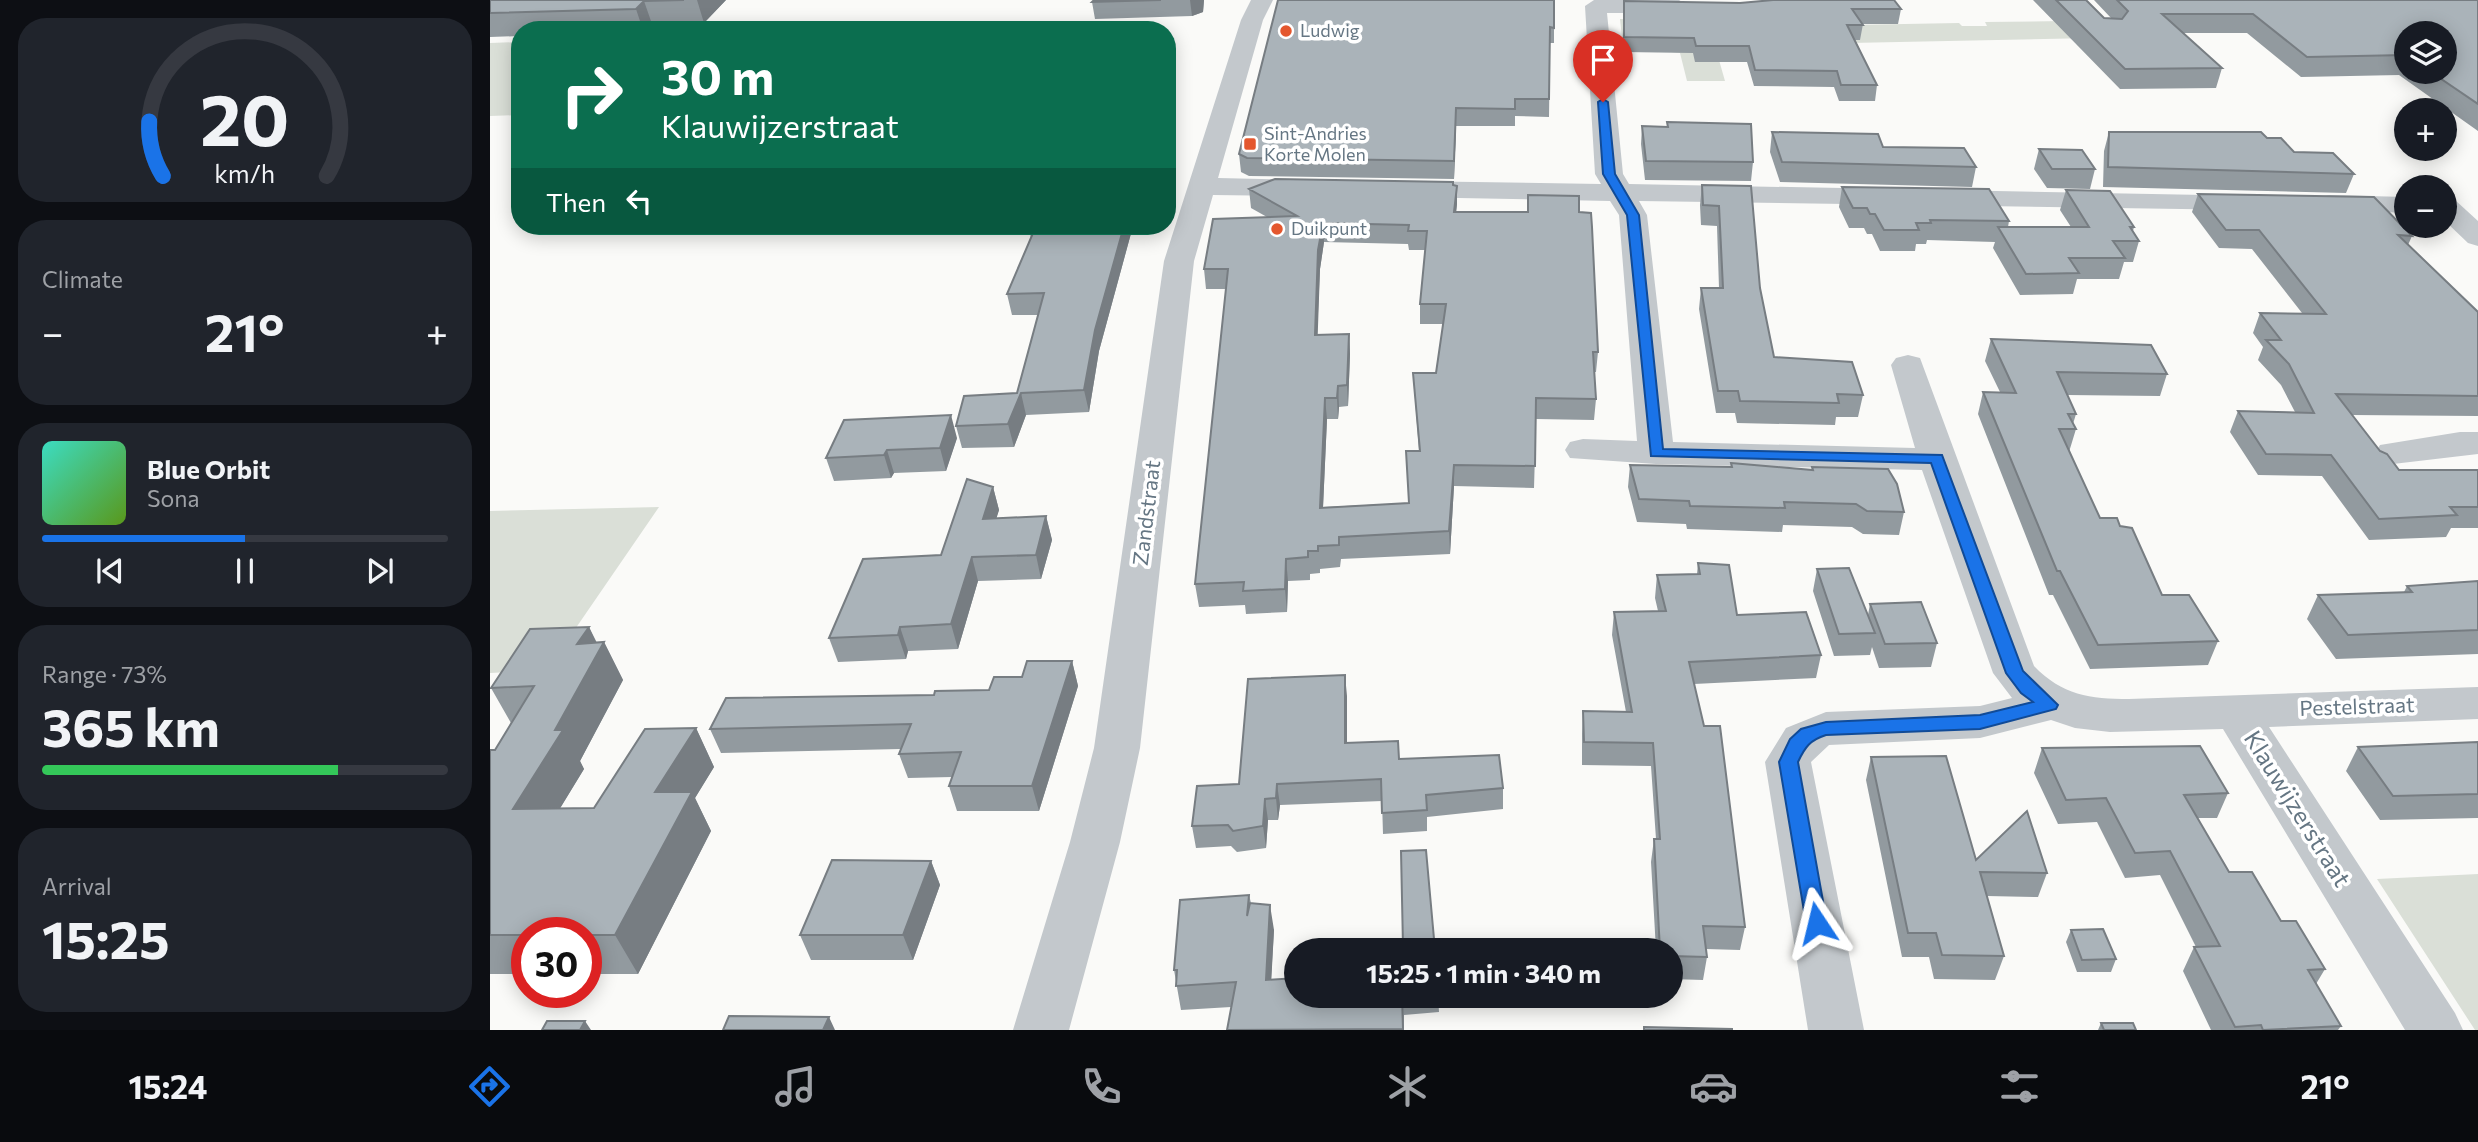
<!DOCTYPE html>
<meta charset="utf-8">
<style>
:root{--surface:#171b24;--page:#20242c;--text:#f1f3f6;--muted:#9ea1a6;--line:#363941;--accent:#1a73e8}
body{margin:0;font-family:Commissioner,sans-serif;background:var(--page);color:var(--text);height:100vh;display:flex;flex-direction:column;font-size:26px;white-space:nowrap}
*{box-sizing:border-box;margin:0}
p{font-size:23px;color:var(--muted)}
.icon{flex:none;width:38px;height:38px;fill:none;stroke:currentColor;stroke-width:2;stroke-linecap:round;stroke-linejoin:round}
.map{position:relative;flex:1;overflow:hidden}
.panel{display:flex;flex-direction:column;gap:18px;padding:18px;background:#0d0f14;width:490px}
.panel>*{flex:none}
.top-card{position:absolute;left:21px;top:21px;width:665px;height:214px;border-radius:28px;box-shadow:0 4px 18px #0003;background:#0b6e4f;color:#fff;overflow:hidden}
.tools{position:absolute;left:1904px;top:21px;display:grid;gap:14px}
.tools a{display:grid;place-items:center;width:63px;height:63px;border-radius:50%;background:var(--surface);box-shadow:0 4px 18px #0003;font-size:35px}
.speed{position:absolute;left:21px;top:917px;display:flex;gap:14px;font-size:35px;font-weight:700;text-align:center}
.speed>*{display:grid;place-content:center;width:91px;height:91px;border-radius:50%;background:var(--surface);box-shadow:0 4px 18px #0003;line-height:1}
.speed .limit{border:10px solid #d22;background:#fff;color:#111}
.pin{position:absolute;display:grid;place-items:center;width:60px;height:60px;color:#fff;margin:-72px -30px;border-radius:50% 50% 50% 0;rotate:-45deg;box-shadow:0 0 7px #0007}
.pin .icon{rotate:45deg}
.me{position:absolute;width:77px;margin:-38px;rotate:350deg;stroke-linejoin:round;filter:drop-shadow(0 0 5px #0008)}
.turn{display:flex;align-items:center;gap:24px;height:147px;padding:0 35px;font-size:32px}
.turn .icon{width:91px;height:91px;stroke-width:2.5}
.turn b{display:block;font-size:49px;line-height:60px}
.then{display:flex;align-items:center;height:66px;padding:0 35px;background:#0003;gap:14px;font-size:26px}
.big{font-size:52px;font-weight:700;line-height:1.1}
.panel .widget{flex:1;display:flex;flex-direction:column;justify-content:center;gap:10px;min-width:0;padding:0 24px;border-radius:28px;background:var(--page)}
.panel .dial{align-items:center;gap:0}
.dial svg{height:182px;overflow:visible;fill:none;stroke:var(--line);stroke-width:7;stroke-linecap:round;text-anchor:middle}
.dial text{fill:var(--text);stroke:none}
.song{display:flex;align-items:center;gap:21px}
.cover{width:84px;height:84px;border-radius:10px;background:linear-gradient(135deg,hsl(170 70% 55%),hsl(90 70% 35%))}
.played{height:7px;border-radius:4px;background:linear-gradient(90deg,var(--accent) 50%,var(--line) 50%)}
.keys{display:flex;justify-content:space-around;direction:ltr}
.heat{display:flex;justify-content:space-between;align-items:center;font-size:38px;direction:ltr}
.charge{height:10px;border-radius:5px;background:linear-gradient(90deg,#34c759 73%,var(--line) 0)}
.trip{position:absolute;left:794px;top:938px;width:399px;height:70px;border-radius:35px;background:var(--surface);box-shadow:0 4px 18px #0003;font-weight:700;line-height:70px;text-align:center}
.tab-bar{display:flex;height:112px;justify-content:space-around;align-items:center;background:#090b0e;color:var(--muted)}
.tab-bar .icon{width:49px;height:49px}
.tab-bar .selected{color:var(--accent)}
.tab-bar b{font-size:32px;color:var(--text)}
main{display:flex;flex:1;min-height:0}
.map>svg:first-child{display:block}
.green{fill:#dadfd7}
.lines{fill:none;stroke-linecap:round;stroke-linejoin:round}
.street{fill:#c3c8cc;fill-rule:evenodd}
.wall{fill:#929a9f;fill-rule:evenodd}
.shaded-wall{fill:#777d82}
.building{fill:#aab3b9;stroke:#777d82;stroke-width:2;fill-rule:evenodd}
.route{fill:#1a73e8;stroke:#114b97;stroke-width:2}
.poi-dot{fill:#e4572e;stroke:#fff;stroke-width:2.5}
.labels{text-anchor:middle;stroke-width:7;stroke-linejoin:round;paint-order:stroke}
.far-poi-label{font-size:18px;fill:#657683;stroke:#fff;text-anchor:start}
.street-label{font-size:21px;fill:#657683;stroke:#fff}
.near-street-label{font-size:24px;fill:#657683;stroke:#fff}
</style>
<main>
<section class="panel">
<div class="widget dial"><svg viewBox="0 0 100 80">
<path d="M14 69A42 42 0 1 1 86 69"/>
<path d="M14 69A42 42 0 0 1 8 45" stroke="#1a73e8"/>
<text x="50" y="56" font-size="32" font-weight="700">20</text>
<text x="50" y="72" font-size="11">km/h</text>
</svg></div>
<div class="widget"><p>Climate</p>
<div class="heat"><a>−</a><b class="big">21°</b><a>+</a></div>
</div>
<div class="widget">
<div class="song"><i class="cover"></i><div><b>Blue Orbit</b><p>Sona</p></div></div>
<div class="played"></div>
<div class="keys"><svg class="icon" aria-label="previous" viewBox="0 0 24 24"><path d="M18 5L8 12l10 7zM5 5v14"/></svg><svg class="icon" aria-label="pause" viewBox="0 0 24 24"><path d="M8 5v14M16 5v14"/></svg><svg class="icon" aria-label="next" viewBox="0 0 24 24"><path d="M6 5l10 7-10 7zM19 5v14"/></svg></div>
</div>
<div class="widget"><p>Range · 73%</p><b class="big">365 km</b><div class="charge"></div></div>
<div class="widget"><p>Arrival</p><b class="big">15:25</b></div>
</section>
<div class="map">
<svg width="1988" height="1030" viewBox="0 0 1988 1030">
<rect width="100%" height="100%" fill="#fafaf8"/>
<!-- green -->
<path class="green" d="M1130,19L1360,25L1469,23L1472,26H1497L1495,22L1574,21L1603,38L1360,43L1227,53L1235,81H1197L1190,53L1133,46Z
M481,22L475,30H222Z
M30,42V115L0,116V43Z
M169,507L57,670L0,673V511Z
M1988,874V1030H1985L1887,879Z"/>
<g class="lines">
<!-- street -->
<path class="street" d="M761,0H783L773,20L728,178L816,180L826,182L830,188L826,194L816,196L723,195L704,261L650,748L630,842L579,1030H523L580,842L604,748L674,261L751,20Z
M1104,0H1189L1198,6L1187,13H1117L1133,174L1139,184L1768,196L1772,202L1768,208L1758,210L1149,201L1157,215L1183,442L1425,448L1401,365L1406,358L1418,355L1430,358L1544,666C1572,695 1600,699 1639,699L1988,687V719L1779,727L1965,1013L1973,1030H1915L1733,729L1620,732L1585,728L1561,720L1490,738L1339,745L1321,762L1374,1030H1318L1275,762L1296,728L1336,712L1490,706L1522,698L1503,673L1432,470L1166,464L1080,458L1075,450L1080,442L1093,439L1147,441L1129,215L1120,201L915,197L905,195L901,189L905,183L915,181L1111,184L1105,174L1095,6Z
M1839,195L1916,197V213L1829,209L1825,203L1829,197Z
M1955,198L1965,200L1988,221V246L1978,243L1955,221Z
M1970,432H1988V454L1903,464L1890,461L1885,453L1890,445Z"/>
</g>
<!-- wall -->
<path class="wall" d="M0,0H236L214,23L162,24L157,30H30V36L0,37Z
M604,0H714L713,12L702,16L605,19L602,2Z
M788,0L1064,28V43H1060L1059,117L1025,116V126H966L964,179L759,176L751,172L749,154Z
M1543,0H1596L1614,18H1621L1604,0H1988V131L1909,75L1811,77L1757,33H1693L1732,68L1726,88L1630,89ZM1916,33L1955,72H1916Z
M1134,1L1411,9L1408,24H1373L1370,40H1365L1387,85L1385,101H1349L1344,87L1264,86L1257,62H1205L1203,53L1133,52Z
M1177,122L1263,162L1261,181L1155,180L1151,144L1152,126L1177,127Z
M1282,132L1393,147L1486,167L1482,187L1290,182L1280,152Z
M1619,132L1777,138L1804,152L1864,174L1856,193L1613,187L1614,151Z
M1549,149L1605,169L1600,189L1557,188L1544,169Z
M963,185L967,204L966,212H1089L1108,352L1106,372H1104L1106,399L1104,420L1046,419L1044,488L964,486L960,554L851,559L850,567L830,569V573L820,574V580L798,581L797,612L756,614L755,605L709,607L705,584L736,289H716L714,269L777,217L761,208L759,189ZM834,242L918,244L919,250H935L930,304V324H953L946,373H923L929,451L919,503L833,507L837,419H848L849,407L858,406L860,354L859,334L827,335L830,269Z
M1212,185L1261,186L1270,288L1284,357L1373,395L1368,417H1346L1345,425L1247,423L1245,413H1226L1209,309L1211,288H1229L1227,226L1211,225L1210,205Z
M1352,187L1519,221L1518,227H1581L1570,210L1576,190L1644,227L1643,231L1649,241L1643,262H1634L1629,279H1587L1583,294L1530,295L1503,248L1505,242L1437,240L1436,244H1426L1425,251H1390L1382,234H1377L1374,228H1359L1349,207Z
M1708,194L1922,236L1918,245L1988,312V416L1862,415L1890,451L1909,470H1988V528H1961L1956,537L1879,540L1832,476L1768,475L1740,432L1748,411L1805,412L1791,385L1768,360L1773,347L1763,333L1770,313H1812L1762,249L1729,248L1702,212Z
M539,226H643L609,351L599,412L536,415L524,447L472,448L466,426L527,393L548,315H522L517,294L541,238Z
M1501,339L1677,374L1670,396L1577,395L1586,414L1583,424L1586,429L1579,452L1610,518L1630,526L1672,595L1728,641L1718,665L1600,669L1563,595H1559L1488,414L1493,392H1510L1495,361Z
M467,438L456,471L404,473L401,478L344,481L336,458Z
M1241,463L1322,470V467L1414,512L1409,535L1373,534L1362,527L1293,525L1292,532L1197,529L1196,524L1147,522L1138,487L1140,465L1241,467Z
M503,487L509,510L506,518L556,516L562,540L551,579L488,581L468,649L418,651L416,659L348,662L339,638L451,555Z
M1208,563L1247,615L1331,655L1326,678L1204,684L1255,927L1250,950L1216,949L1217,957L1213,980L1181,979V950H1166L1161,862L1164,839H1166L1161,766L1092,765V734L1093,711L1136,712L1122,635L1124,612L1168,611L1165,598L1167,575L1207,574Z
M1327,569L1378,615L1380,604L1447,643L1441,667L1389,668L1382,647L1380,655L1344,656L1323,591Z
M1988,581V654L1846,659L1817,619L1828,595L1914,592L1917,586Z
M99,627L106,643L114,642L133,680L90,761L94,769L70,808H104L206,728L224,767L205,798L221,831L148,974H96V933H37V974H0V750H5L21,723L1,688Z
M582,661L588,686L549,811H467L459,786L462,777L418,778L409,754L411,749L231,753L220,729L444,695L499,690L532,677Z
M857,696V743L909,759L1013,788V809L937,817V831L893,834L892,801L790,805L788,820H778L776,848L747,852L741,846L706,848L702,826L749,784Z
M1988,742V818L1890,820L1856,771L1868,747Z
M1552,748L1738,793L1727,818H1707L1739,872L1791,921L1835,969L1826,984L1851,1026L1848,1030H1721L1693,971L1704,947H1706L1670,875L1635,878L1607,822L1568,824L1544,773Z
M1381,757L1486,860L1557,873L1548,897L1497,896L1514,956L1505,980L1444,979L1439,957H1412L1376,780Z
M441,861L450,885L423,960H321L310,935Z
M759,895L761,903L784,930L781,979L807,996H948L949,1012L914,1015V1030H737L741,1007L691,1010L684,970Z
M1581,930L1626,959L1621,972H1587L1576,942Z
M1611,1023L1646,1030H1608Z"/>
<!-- shaded-wall -->
<path class="shaded-wall" d="M207,0H236L214,23Z
M700,0H714L713,12L702,16Z
M154,1L162,24L157,30H153L146,9Z
M966,108V126L964,179V161Z
M967,186V204L964,231V212Z
M833,223L834,242L830,269L827,355L825,335L828,250Z
M634,226H643L609,351L599,412L594,390L605,330Z
M859,334L860,354L858,406L857,385Z
M848,386L849,407L848,419L847,398Z
M531,393L536,415L524,447L518,424Z
M835,398L837,419L832,530L830,508Z
M461,415L467,438L456,471L450,448Z
M397,450L404,473L401,478L394,455Z
M964,465V486L960,554L959,531Z
M503,487L509,510L499,543L493,519Z
M556,516L562,540L551,579L546,555Z
M482,557L488,581L468,649L461,624Z
M796,559L798,581L797,612L795,589Z
M99,627L110,649L114,642L133,680L90,761L94,769L46,848L23,809L65,730L87,644Z
M410,627L418,651L416,659L408,635Z
M582,661L588,686L549,811L542,786Z
M855,675L857,696V764L855,743Z
M206,728L224,767L205,798L221,831L148,974L125,935L165,792Z
M787,784L790,805L788,820L786,798Z
M775,799L778,820L776,848L773,826Z
M441,861L450,885L423,960L413,935Z
M780,905L784,930L780,1004L776,980Z
M339,1017L345,1030H333Z
M95,1021L101,1030H90Z"/>
<!-- building -->
<path class="building" d="M0,0H194L154,1L146,9L0,13Z
M604,0H671L602,2Z
M788,0H1064V28L1060,27L1059,99H1025V109L966,108L964,161L757,158L749,154Z
M1283,0H1404L1411,9H1362L1373,25H1357L1387,85H1351L1347,71L1265,70L1259,46H1206L1204,38L1134,37V1L1250,3Z
M1566,0H1596L1614,18L1632,19L1638,11L1627,0H1988V104L1941,72H1955V33H1916V55L1817,57L1763,14H1672L1732,68L1635,69Z
M1177,122L1261,124L1263,162L1156,161L1152,126L1178,127Z
M1282,132L1388,134L1393,147L1474,148L1486,167L1292,162Z
M1619,132H1771L1777,138H1791L1804,152L1843,153L1864,174L1618,167Z
M1549,149L1592,150L1605,169H1562Z
M785,179L963,182V185L967,186L964,212H1038V195L1089,196V212L1101,213L1102,227L1108,352H1103L1106,399L1046,398L1045,466L964,465L959,531L849,537V545L828,546V551H818V557L796,559L795,589L753,591L754,582L705,584L738,269H714L723,219L807,216L759,189ZM833,223L919,225L918,231H937L930,304H956L946,373H923L930,451H916L919,503L830,508L835,398H847L848,386L857,385L859,334L825,335L828,250Z
M1212,185L1261,186L1270,288L1284,357L1362,362L1373,395L1347,394L1349,403L1250,401L1248,391H1228L1211,288H1233L1229,206L1213,205Z
M1352,187L1499,189L1519,221L1440,220L1441,223H1426L1429,230H1394L1385,214H1380L1377,208H1363Z
M1576,190L1620,191L1644,227H1640L1649,241H1623L1635,258H1579L1589,273L1536,274L1508,227H1599Z
M1708,194L1884,197L1922,236L1908,235L1988,312V396L1846,394L1890,451L1897,454L1909,470H1988V507H1960L1967,515L1889,519L1841,455L1776,454L1748,411L1824,413L1799,364L1776,340H1791L1770,313L1836,314L1769,230H1736Z
M546,226H634L605,330L594,390L531,393L518,424L466,426L474,396L527,393L554,293L517,294Z
M1501,339L1661,345L1677,374L1567,372L1586,414H1578L1586,429H1569L1610,518H1627L1630,526L1642,528L1672,595H1699L1728,641L1608,645L1570,571H1567L1493,392L1526,393Z
M461,415L450,448L397,450L394,455L336,458L354,420Z
M1241,463L1323,470L1322,467L1398,469L1407,484L1414,512L1377,511L1366,504L1294,502L1295,508L1200,506L1199,501L1149,499L1140,465L1242,467Z
M477,479L503,487L493,519L556,516L546,555L482,557L461,624L410,627L408,635L339,638L373,559L451,555Z
M1208,563L1239,565L1247,615L1316,612L1331,655L1199,662L1214,726H1230L1255,927L1213,926L1217,957L1181,956V950H1170L1164,839H1170L1163,743L1094,742L1093,711L1142,712L1124,612L1176,611L1167,575L1210,574Z
M1359,568L1385,633L1349,634L1327,569Z
M1988,581V630L1858,635L1828,595L1922,592L1917,586Z
M1431,602L1447,643L1395,644L1380,604Z
M99,627L87,644L114,642L65,730H73L23,809L104,808L155,729L206,728L165,792H202L125,935H96V933H37V935H0V750H5L44,686L1,688L40,629Z
M537,661H582L542,786H459L471,752L409,754L421,724L220,729L236,698L444,695L445,691L499,690L504,677H532Z
M855,675V743L908,741L909,759L1009,755L1013,788L936,795L937,810L892,813L891,779L787,784L786,798L775,799L773,826L743,831L738,825L702,826L707,786L749,784L758,679Z
M1988,742V794L1903,796L1868,747Z
M1710,746L1738,793L1694,795L1739,872H1762L1791,921H1806L1835,969L1818,970L1851,1026L1773,1030L1771,1025L1745,1027L1704,947L1730,946L1680,851L1645,853L1616,798L1576,800L1552,748Z
M1456,756L1486,860L1537,811L1557,873L1490,872L1514,956L1452,955L1446,933H1418L1381,757Z
M936,850L945,950H897L898,947L913,946L911,851Z
M342,860L441,861L413,935H310Z
M759,895L757,916L760,903L780,905L776,980L807,978V996H912L913,1029L737,1030L746,982L686,986L687,970H684L690,900Z
M1613,929L1626,959L1592,960L1581,930Z
M239,1016L339,1017L333,1030H233Z
M57,1021H95L90,1030H52Z
M1611,1023H1643L1646,1030H1614Z
M1154,1027L1242,1029V1030H1154Z"/>
<!-- route -->
<path class="route" d="M1113,99L1118,102L1125,174L1149,215L1173,449L1452,455L1533,671L1568,705L1566,709L1490,729L1336,735C1320,740 1315,747 1308,762L1337,923L1334,929L1327,932L1319,929L1316,923L1289,762L1300,739L1311,729L1336,722L1490,715L1543,702L1531,693L1516,673L1441,463L1161,456L1137,215L1113,174L1108,102Z"/>
<!-- markers -->
<g class="poi-dot">
<circle cx="796" cy="31" r="7"/>
<rect x="753" y="137" width="14" height="14" rx="3.5"/>
<circle cx="787" cy="229" r="7"/>
</g>
<g class="labels">
<!-- far-poi labels -->
<g class="far-poi-label">
<text x="810" y="37">Ludwig</text>
<text x="774" y="140">Sint-Andries<tspan x="774" dy="21">Korte Molen</tspan></text>
<text x="801" y="235">Duikpunt</text>
</g>
<!-- street labels -->
<g class="street-label">
<text transform="translate(657 513) rotate(-83)" y="7">Zandstraat</text>
<text transform="translate(1867 707) rotate(-2)" y="7">Pestelstraat</text>
</g>
<!-- near-street labels -->
<g class="near-street-label">
<text transform="translate(1807 809) rotate(58)" y="8">Klauwijzerstraat</text>
</g>
</g>
</svg>
<div class="tools">
<a><svg class="icon" aria-label="layers" viewBox="0 0 24 24"><path d="M12 4l9 5-9 5-9-5zM3 14l9 5 9-5"/></svg></a>
<a>+</a>
<a>−</a>
</div>
<div class="speed"><div class="limit">30</div></div>
<div class="pin" style="left:1113px;top:102px;background:#d93025"><svg class="icon" aria-label="arrive" viewBox="0 0 24 24"><path d="M6 21V4h12l-3 4 3 4H6"/></svg></div>
<svg class="me" style="left:1327px;top:923px" viewBox="-20 -20 40 40"><path d="M0-17L14 15 0 8-14 15z" fill="#1a73e8" stroke="#fff" stroke-width="4"/></svg>
<div class="trip">15:25 · 1 min · 340 m</div>
<div class="top-card">
<div class="turn"><svg class="icon" aria-label="right" viewBox="0 0 24 24"><path d="M7 20v-9h11M14 6l5 5-5 5"/></svg><div><b>30 m</b>Klauwijzerstraat</div></div>
<div class="then">Then<svg class="icon" aria-label="left" viewBox="0 0 24 24"><path d="M17 20v-9H6M10 6l-5 5 5 5"/></svg></div>
</div>
</div>
</main>
<nav class="tab-bar">
<b>15:24</b>
<svg class="icon selected" aria-label="directions" viewBox="0 0 24 24"><path d="M12 3l9 9-9 9-9-9zM9 14v-3h6M13 9l2 2-2 2"/></svg>
<svg class="icon" aria-label="music" viewBox="0 0 24 24"><path d="M9 18V5l10-2v13"/><circle cx="6" cy="18" r="3"/><circle cx="16" cy="16" r="3"/></svg>
<svg class="icon" aria-label="phone" viewBox="0 0 24 24"><path d="M5 4h4l2 5-3 2q2 4 5 5l2-3 5 2v4C11 20 4 13 5 4z"/></svg>
<svg class="icon" aria-label="climate" viewBox="0 0 24 24"><path d="M12 3v18M4 7l16 10M4 17L20 7"/></svg>
<svg class="icon" aria-label="car" viewBox="0 0 24 24"><path d="M5 17H2v-5l4-1 3-4h7l3 4 3 1v5h-3M9 17h6M6 11h13"/><circle cx="7" cy="17" r="2"/><circle cx="17" cy="17" r="2"/></svg>
<svg class="icon" aria-label="filters" viewBox="0 0 24 24"><path d="M4 7h16M4 17h16"/><circle cx="9" cy="7" r="2"/><circle cx="15" cy="17" r="2"/></svg>
<b>21°</b>
</nav>
